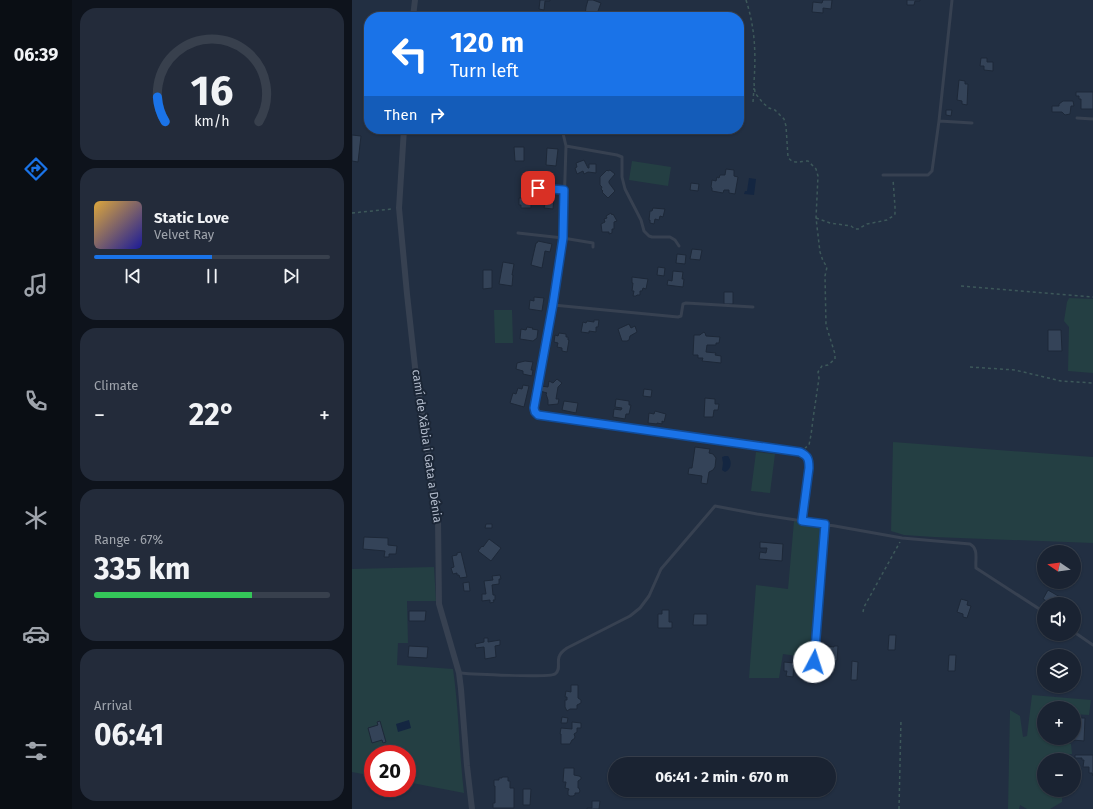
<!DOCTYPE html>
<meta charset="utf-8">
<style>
:root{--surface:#1a2332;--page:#232b3a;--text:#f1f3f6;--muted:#9fa4ac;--line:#38404d;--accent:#1a73e8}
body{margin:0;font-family:"Fira Sans",sans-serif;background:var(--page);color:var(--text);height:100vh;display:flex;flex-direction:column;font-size:15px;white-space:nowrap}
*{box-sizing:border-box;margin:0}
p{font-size:13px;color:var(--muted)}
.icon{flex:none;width:22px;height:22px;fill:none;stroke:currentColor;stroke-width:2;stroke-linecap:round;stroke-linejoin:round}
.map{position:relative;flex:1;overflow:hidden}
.side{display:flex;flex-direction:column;gap:8px;padding:8px;background:#0e131c;width:280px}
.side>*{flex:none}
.banner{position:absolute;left:12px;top:12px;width:380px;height:122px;border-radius:16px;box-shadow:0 1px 3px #0004,0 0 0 1px var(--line);background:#1a73e8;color:#fff;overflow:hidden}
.needle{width:26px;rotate:283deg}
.buttons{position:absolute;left:685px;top:545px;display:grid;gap:8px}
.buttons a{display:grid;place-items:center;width:44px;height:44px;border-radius:50%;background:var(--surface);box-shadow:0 1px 3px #0004,0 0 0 1px var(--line);font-size:20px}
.speed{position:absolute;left:12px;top:745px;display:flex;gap:8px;font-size:20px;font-weight:700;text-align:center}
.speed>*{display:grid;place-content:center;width:52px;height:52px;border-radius:50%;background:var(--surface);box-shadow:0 1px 3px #0004,0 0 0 1px var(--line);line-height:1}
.speed .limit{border:6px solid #d22;background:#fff;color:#111}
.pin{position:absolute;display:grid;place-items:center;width:34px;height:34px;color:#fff;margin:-17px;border-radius:8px;box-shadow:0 2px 6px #0006}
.me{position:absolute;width:44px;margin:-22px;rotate:5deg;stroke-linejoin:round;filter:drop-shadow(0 0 3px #0008)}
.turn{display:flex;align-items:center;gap:14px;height:84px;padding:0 20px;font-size:18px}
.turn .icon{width:52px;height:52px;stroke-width:2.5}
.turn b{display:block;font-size:28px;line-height:34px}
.then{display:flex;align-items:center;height:38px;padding:0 20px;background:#0003;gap:8px;font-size:15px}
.big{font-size:30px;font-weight:700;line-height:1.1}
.side .tile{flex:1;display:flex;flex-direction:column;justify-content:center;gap:6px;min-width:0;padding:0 14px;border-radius:16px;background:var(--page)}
.side .dial{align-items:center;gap:0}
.dial svg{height:104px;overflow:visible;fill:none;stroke:var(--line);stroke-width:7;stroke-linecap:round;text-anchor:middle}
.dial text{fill:var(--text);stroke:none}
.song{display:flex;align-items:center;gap:12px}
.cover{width:48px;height:48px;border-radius:6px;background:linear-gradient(135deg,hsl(40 70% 55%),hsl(240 70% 35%))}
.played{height:4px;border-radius:2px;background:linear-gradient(90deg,var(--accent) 50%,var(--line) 50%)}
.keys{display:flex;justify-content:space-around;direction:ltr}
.heat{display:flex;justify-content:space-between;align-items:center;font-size:22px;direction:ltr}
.charge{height:6px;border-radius:3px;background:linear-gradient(90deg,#34c759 67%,var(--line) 0)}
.trip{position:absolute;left:256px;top:757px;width:228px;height:40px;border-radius:20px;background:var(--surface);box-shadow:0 1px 3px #0004,0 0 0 1px var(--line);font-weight:700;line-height:40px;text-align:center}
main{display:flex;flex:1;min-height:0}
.menu{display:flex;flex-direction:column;width:72px;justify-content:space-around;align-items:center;background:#0a0e14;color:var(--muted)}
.menu .icon{width:28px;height:28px}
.menu .selected{color:var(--accent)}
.menu b{font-size:18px;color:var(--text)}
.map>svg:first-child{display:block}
.green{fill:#243f43}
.water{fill:#142641}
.building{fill:#344358;stroke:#1d2838}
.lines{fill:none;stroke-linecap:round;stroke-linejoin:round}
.path{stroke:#3d585a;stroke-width:1.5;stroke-dasharray:3 3;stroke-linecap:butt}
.service{stroke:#374151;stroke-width:3}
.minor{stroke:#374151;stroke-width:6}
.route-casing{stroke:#114b97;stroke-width:10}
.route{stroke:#1a73e8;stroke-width:7}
.labels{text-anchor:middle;stroke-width:4;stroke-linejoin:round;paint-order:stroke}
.street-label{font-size:12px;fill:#b3bccc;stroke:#1b2636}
</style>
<main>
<nav class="menu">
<b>06:39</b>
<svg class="icon selected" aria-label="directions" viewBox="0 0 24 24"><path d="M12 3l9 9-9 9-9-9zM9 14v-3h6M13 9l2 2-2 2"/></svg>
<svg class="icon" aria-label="music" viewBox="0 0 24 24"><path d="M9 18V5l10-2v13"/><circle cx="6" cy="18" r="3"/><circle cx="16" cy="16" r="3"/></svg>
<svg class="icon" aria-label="phone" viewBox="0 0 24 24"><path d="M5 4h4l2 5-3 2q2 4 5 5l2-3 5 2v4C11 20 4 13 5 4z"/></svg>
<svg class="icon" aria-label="climate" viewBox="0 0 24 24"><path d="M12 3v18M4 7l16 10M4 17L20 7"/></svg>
<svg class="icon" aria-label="car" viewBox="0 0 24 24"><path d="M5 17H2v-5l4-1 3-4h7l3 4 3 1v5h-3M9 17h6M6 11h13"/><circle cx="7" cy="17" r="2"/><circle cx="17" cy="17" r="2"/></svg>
<svg class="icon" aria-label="filters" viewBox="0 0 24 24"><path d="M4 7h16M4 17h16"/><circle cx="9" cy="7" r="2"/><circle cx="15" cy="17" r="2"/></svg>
</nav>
<section class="side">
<div class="tile dial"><svg viewBox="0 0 100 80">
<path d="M14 69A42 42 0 1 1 86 69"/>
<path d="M14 69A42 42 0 0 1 8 50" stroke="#1a73e8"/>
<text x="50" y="56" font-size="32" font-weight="700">16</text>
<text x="50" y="72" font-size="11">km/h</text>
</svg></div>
<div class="tile">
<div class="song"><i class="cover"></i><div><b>Static Love</b><p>Velvet Ray</p></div></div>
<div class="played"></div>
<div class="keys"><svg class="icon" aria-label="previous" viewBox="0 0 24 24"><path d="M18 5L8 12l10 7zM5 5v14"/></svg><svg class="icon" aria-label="pause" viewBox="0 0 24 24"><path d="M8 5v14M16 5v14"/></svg><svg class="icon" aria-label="next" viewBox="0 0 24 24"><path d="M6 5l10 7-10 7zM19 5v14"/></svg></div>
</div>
<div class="tile"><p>Climate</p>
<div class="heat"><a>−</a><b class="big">22°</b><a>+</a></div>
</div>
<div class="tile"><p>Range · 67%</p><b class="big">335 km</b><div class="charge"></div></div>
<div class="tile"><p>Arrival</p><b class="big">06:41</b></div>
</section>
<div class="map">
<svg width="741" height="809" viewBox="0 0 741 809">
<rect width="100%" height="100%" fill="#222f42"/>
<!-- green -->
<path class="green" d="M280,161L319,167L316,186L277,180Z
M717,298L741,299V373L716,371L717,327L712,321L715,302Z
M142,310H160L161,343H143Z
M541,442L741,457V543L582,537L552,535L539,531Z
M404,452L423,454L418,493L399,491Z
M442,521L464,525L468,528L459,658L431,654L427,678H397L404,585L436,589Z
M82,567L84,601H55L56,643H46L45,665L101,669C107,710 107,752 112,793L55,782V754H21V776L0,772V569Z
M680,695L739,700L737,715L722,714V708H692V738H705L719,744L720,754L708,755L711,760H692V790H720V792L710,795V802L698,809H675L668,805L667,809H656L658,710L668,716L671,737L675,736Z"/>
<!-- water -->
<path class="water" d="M397,178L404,179L402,195L392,194L393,191H395Z
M373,456H376C380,461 380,469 373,472L370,470L371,463L370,457Z
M57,720L59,728L46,732L44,724Z"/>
<!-- building -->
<path class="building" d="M188,0H198V1H193L192,10L187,9Z
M236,0H241L249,3L246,11V17H233L234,7Z
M471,0H480L479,9L471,8V13L460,12L461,2L470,3Z
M555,0H568V1H563L562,5H555Z
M629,58H635V62H641V71L632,70V66H628Z
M607,80L613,81V84H616L615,105L610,104V101L605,100Z
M724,92H741V109H729V99H727V96H724Z
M387,94L391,95V105L387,104Z
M711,101H721L722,106H719L718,114L713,115L710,112H700V106H707V104Z
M594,110H600L599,116L594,115Z
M0,135L9,136L6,162L0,161Z
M162,147H172V161H163Z
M195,148L206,149L204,166L194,165Z
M232,160L236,168H237V164H244V173L236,172L232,174L231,171L225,174L223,168L225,167L224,163Z
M374,169L382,170V176L386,177L383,194L377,193V190H372L371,193L360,191V188L359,187L360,180L364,181L365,177L367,178L368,175H373Z
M255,170L256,171L258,170L263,174L257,181V183L263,191L256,198L250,192L251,191L249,189L250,187L248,185V177Z
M339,183L347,184L346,191L338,190Z
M170,195H177V203H179V208H169V205H167V198H170Z
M192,195L202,196L201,209L192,208L193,204L188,203L189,196L192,197Z
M301,208L313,209L311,217L308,216L307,220L303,219L302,224L298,223V220H297L298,211H300Z
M259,213L260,215L261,214L265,221L262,222V229H260V233L257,234V232H250L249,224L253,222L252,219L255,218L254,216Z
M186,241L200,244L198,252L193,251L190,268L179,265L184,243H185Z
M340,249L350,250L348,260L338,259Z
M325,254L334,255L333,264L324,263Z
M151,262L162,264L160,275H161L160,286L147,284Z
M306,267L313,268L312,276L305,275Z
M131,270H140V288L131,289Z
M321,271L331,272L330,279H332L331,287L315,285L316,280L320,281Z
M280,277L296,279L294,289L291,288L290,291H288V295H285L284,296H281L282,291H280L281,283H280Z
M372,292H381V304H372Z
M182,297L192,298L190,311L177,309L178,300L182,301Z
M242,320H247L246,327H244V332L237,331V333L229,332L231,322L234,323L235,321L242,322Z
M277,324L279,328L283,326L285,332L278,336L277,340L275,341H270L266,329Z
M175,327L181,328L180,329L186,330L185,338L181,341L168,339L169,329L174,330Z
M696,330H709L710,351H696Z
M352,332L353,333L354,336L368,337L367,343H364V345H355L354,352L364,353L363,355L369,356V363L350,361L351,358H346V355H341L342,335H348L349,334Z
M207,333L214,334V337H216V340H217L215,352L210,351V348L205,347L206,343L202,342L203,335L206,336Z
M173,361L181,362L179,370H181L180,376L171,374V371L164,369L165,363Z
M205,379L210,383L206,387L204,399H207L206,404L196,405V400L194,394L195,393L188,391L189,386L196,387L197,381L201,383Z
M171,385L177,386L172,407L158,403L161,393L164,394L166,388L170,389Z
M292,389L300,390L299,397L291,396Z
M353,398L363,399V404H367L366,410H362L361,417H352Z
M264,399L277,401V405H279L277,414H274L273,419L261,417L262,409L269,410L270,408L263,407Z
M212,401L226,403L224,413L210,410Z
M303,411L314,414L312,422L310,421V424L305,423V424L296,423L297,413L302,414Z
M343,447L358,449L357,453L361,454L364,458L363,467L361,470L357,472L355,484L349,483L350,476L336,474L337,468H340Z
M134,524H140V528H133Z
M12,537L36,538V545L45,546L44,554H37V557H32L33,551L11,549Z
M137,539L149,548L139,561L126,551L130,546L131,547Z
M408,542L431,544L430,561L407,559L408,552L414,553L415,548H408Z
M109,552L115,577L108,578L107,575H105V573L101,574L99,568L102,567L100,556L105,555V553Z
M148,575L149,579H147V584L140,585L141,595H143V600H141L142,602L138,603V600L130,601V594H134L132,581L141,580L140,576Z
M117,582L118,591H112L111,583Z
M696,590L708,597L705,604H700L691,599Z
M609,599L616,601L615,605L619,606L615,618L611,617V614L605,612Z
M310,610H317V622H320V628H306V614H310Z
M57,611H74L73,621H57Z
M342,614H355V625H341Z
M537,635H544L543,650H536Z
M132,638H136V642L148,640V645L143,646L144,657L133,659L132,647L124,648L123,644L132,642Z
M57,646L76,647L75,658L56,657Z
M475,646L482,647V646H486L485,661L481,660V659L474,658Z
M597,655H604L603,671H596Z
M500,661L506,662L505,680H499Z
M432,662L442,663L441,677L434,676L435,671H432Z
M219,685H226V698L229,700V703L225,705V709H218L215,711L213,707V700H215V697H213L214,691L219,692Z
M708,686H716V691H708Z
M210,717L216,718L215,723H209Z
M722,718H733L732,741L721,740V738H722Z
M28,721L34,742L31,743L30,740L20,743L16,728L26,725L25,722Z
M220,722L229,723V728H225V732L222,734L223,737L222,739L220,740L218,744H209V734H208L209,728L220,729Z
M723,755H741V776L740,773H737V767H731L732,760H730V758H723Z
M212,768H222V775L227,776L229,777V779L226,781V788H227L228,791L227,793H223V795L221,796H218L216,795V791L217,789L213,788L214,782H211Z
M150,777H156V781H158V788H162V808H141V803H143V786H142V780H147V778H150Z
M171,789H179L178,805H171Z
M240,801H248L247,809H235V808H240Z"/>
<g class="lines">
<!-- path -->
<path class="path" d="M394,0C403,28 404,52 402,82
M402,83L403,93L411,103L417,108L423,110L432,119L434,126L436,157C441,165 448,161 456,161L464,169L466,176L464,218L468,252L471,261L475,267L473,276L474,325L483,354V359L476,365L470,366L466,372L467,378L461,419L459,435L457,445L453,448
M401,102L402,88
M0,213L40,209
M464,218L478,223L499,226L503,229H506L515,224L535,220L541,216L543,214V207L541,179
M609,286L741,297
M618,367L663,370L709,381L741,383
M511,612L512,607L548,542
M547,809L549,719"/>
<!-- service -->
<path class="service" d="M600,0L587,121L620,123
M725,118L741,119
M210,129L214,146L211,238L201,305L182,408L183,412L186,415L448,452L455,456L457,460L450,521
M214,146L265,155L270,157V177L273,189L289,220L292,231L297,236L300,237H318L323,240L327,246
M531,175H576L580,171L587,121
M186,188L212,190
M166,233L211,238L241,243V247
M201,305L326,317L329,316L331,304L334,303L401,307
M722,632L741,645
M462,662L473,524
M107,673C119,674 197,678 203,674C209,670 205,663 207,657C208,653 212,650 215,648L278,616L288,608L297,596L309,569L363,506L405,514L483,526L550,538L618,544C627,549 623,559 624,568L692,612"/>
<!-- minor -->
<path class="minor" d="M61,17L63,0
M52,129L47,208L55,294L64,376L86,519L87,604L107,673L109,689L115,766L120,809"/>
</g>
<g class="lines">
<!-- route casing -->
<g class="route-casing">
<path id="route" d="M186,188L212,190L211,238L201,304L182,408L183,412L186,415L448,452C456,456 457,459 457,468L450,521L473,524L462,662"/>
</g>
<!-- route -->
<use href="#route" class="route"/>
</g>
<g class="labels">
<!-- street labels -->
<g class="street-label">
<text transform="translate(75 446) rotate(82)" y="4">camí de Xàbia i Gata a Dénia</text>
</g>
</g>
</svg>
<div class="buttons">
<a><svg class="needle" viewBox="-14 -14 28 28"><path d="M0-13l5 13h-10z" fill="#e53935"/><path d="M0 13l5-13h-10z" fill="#9fa4ac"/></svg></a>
<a><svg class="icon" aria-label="sound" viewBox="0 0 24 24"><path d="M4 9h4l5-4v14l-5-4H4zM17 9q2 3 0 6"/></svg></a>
<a><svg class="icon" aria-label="layers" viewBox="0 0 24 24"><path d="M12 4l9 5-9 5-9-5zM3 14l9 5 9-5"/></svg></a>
<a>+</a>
<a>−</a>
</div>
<div class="speed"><div class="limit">20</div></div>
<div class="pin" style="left:186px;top:188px;background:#d93025"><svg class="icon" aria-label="arrive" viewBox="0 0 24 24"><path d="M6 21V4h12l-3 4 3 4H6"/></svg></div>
<svg class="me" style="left:462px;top:662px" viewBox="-20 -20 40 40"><circle r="19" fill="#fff"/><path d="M0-13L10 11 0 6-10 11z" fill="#1a73e8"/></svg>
<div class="trip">06:41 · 2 min · 670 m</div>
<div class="banner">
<div class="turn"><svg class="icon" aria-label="left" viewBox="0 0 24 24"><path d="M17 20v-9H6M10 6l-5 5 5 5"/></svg><div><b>120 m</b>Turn left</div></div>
<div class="then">Then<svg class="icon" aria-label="right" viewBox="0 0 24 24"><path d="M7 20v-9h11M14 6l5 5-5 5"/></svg></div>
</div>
</div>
</main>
